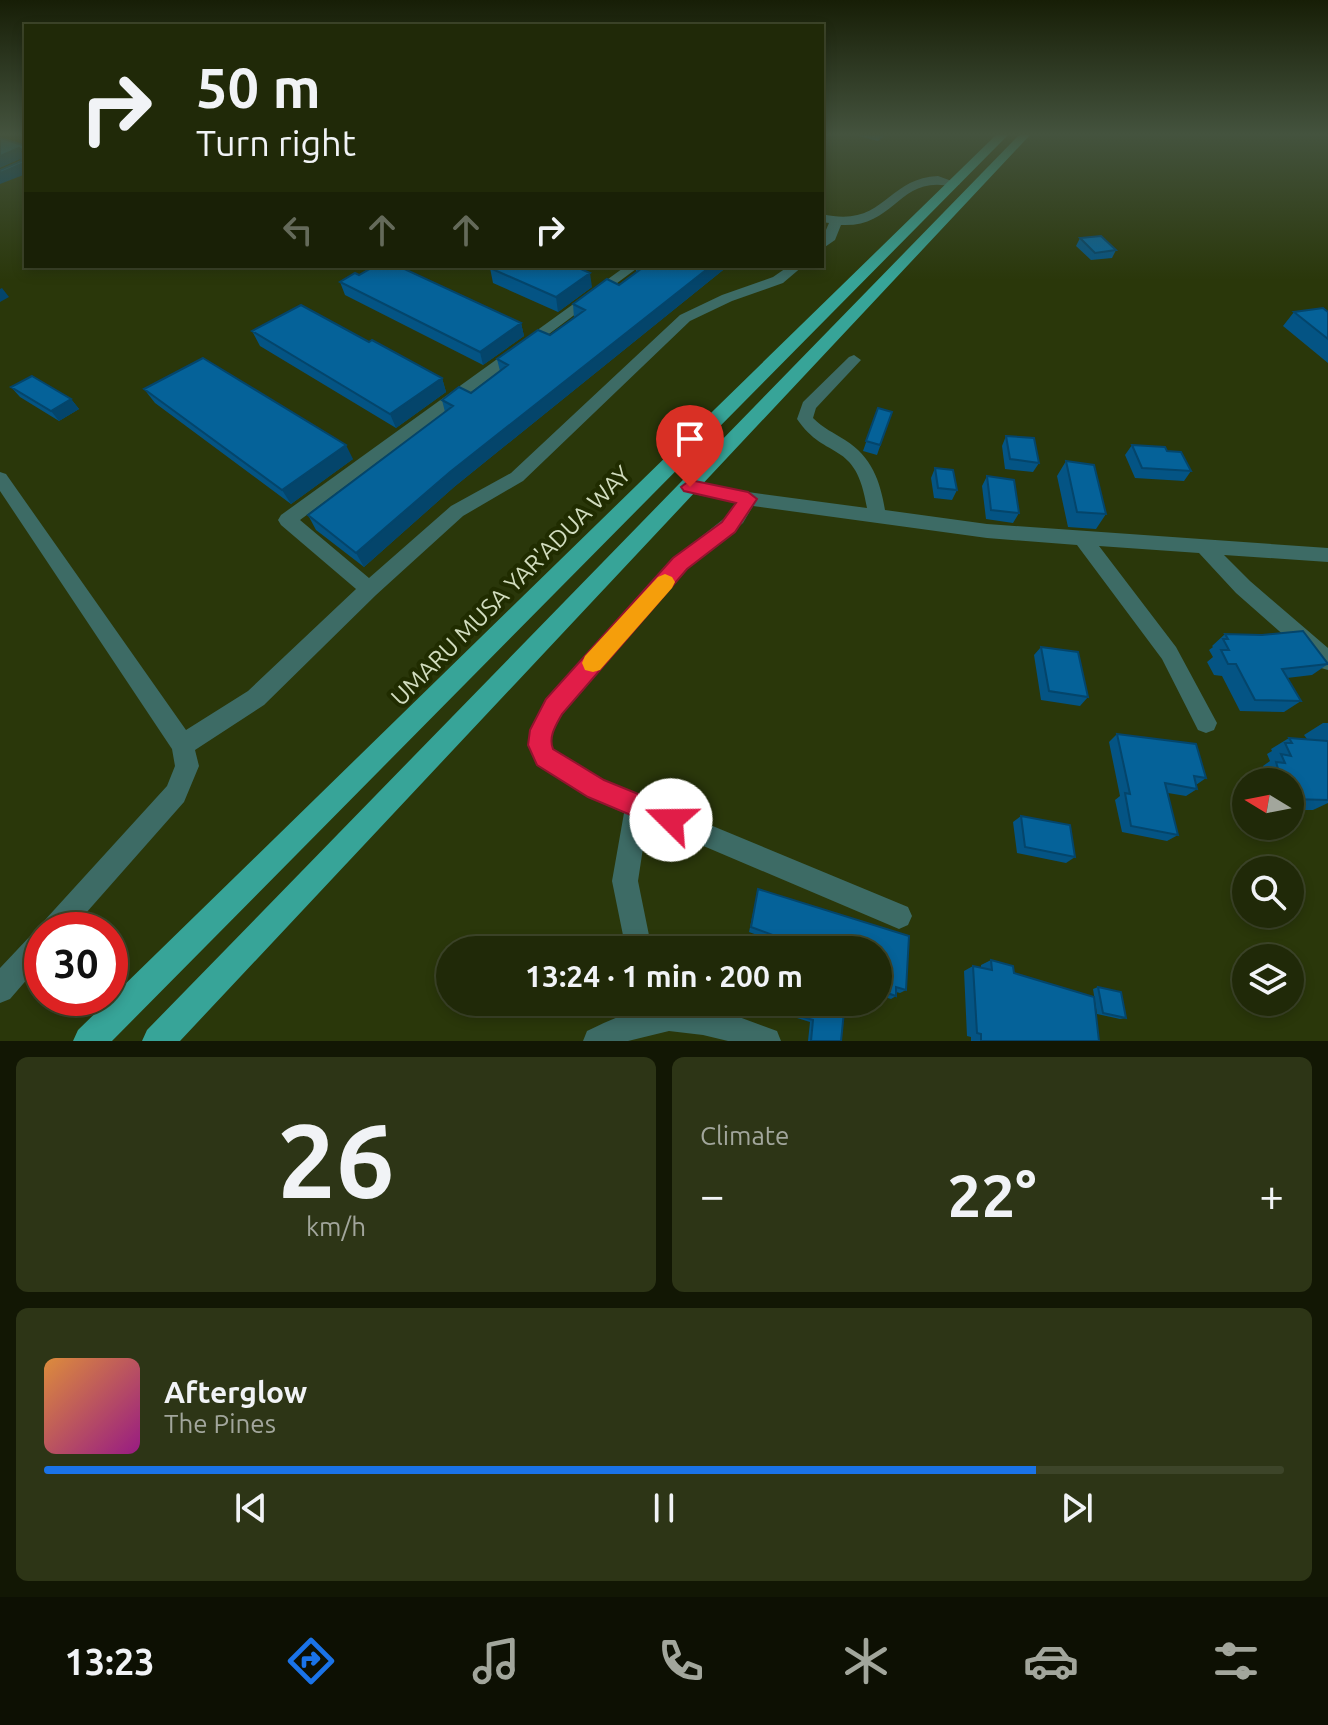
<!DOCTYPE html>
<meta charset="utf-8">
<style>
:root{--surface:#202908;--page:#2d3516;--text:#f1f3f6;--muted:#a2a69c;--line:#3d4529;--accent:#1a73e8}
body{margin:0;font-family:Ubuntu,sans-serif;background:var(--page);color:var(--text);height:100vh;display:flex;flex-direction:column;font-size:30px;white-space:nowrap}
*{box-sizing:border-box;margin:0}
p{font-size:26px;color:var(--muted)}
.icon{flex:none;width:44px;height:44px;fill:none;stroke:currentColor;stroke-width:2;stroke-linecap:round;stroke-linejoin:round}
.map{position:relative;height:1041px;overflow:hidden}
.panel{display:flex;flex-direction:column;gap:16px;padding:16px;background:#121704;flex:1}
.panel>*{flex:none}
.hud{position:absolute;left:24px;top:24px;width:800px;height:244px;border-radius:0px;box-shadow:0 4px 12px #0003,0 0 0 2px var(--line);background:#202908;color:var(--text);overflow:hidden}
.needle{width:52px;rotate:280deg}
.fabs{position:absolute;left:1232px;top:768px;display:grid;gap:16px}
.fabs a{display:grid;place-items:center;width:72px;height:72px;border-radius:50%;background:var(--surface);box-shadow:0 4px 12px #0003,0 0 0 2px var(--line);font-size:40px}
.speed{position:absolute;left:24px;top:912px;display:flex;gap:16px;font-size:40px;font-weight:700;text-align:center}
.speed>*{display:grid;place-content:center;width:104px;height:104px;border-radius:50%;background:var(--surface);box-shadow:0 4px 12px #0003,0 0 0 2px var(--line);line-height:1}
.speed .limit{border:12px solid #d22;background:#fff;color:#111}
.pin{position:absolute;display:grid;place-items:center;width:68px;height:68px;color:#fff;margin:-82px -34px;border-radius:50% 50% 50% 0;rotate:-45deg;box-shadow:0 0 8px #0007}
.pin .icon{rotate:45deg}
.me{position:absolute;width:88px;margin:-44px;rotate:292deg;stroke-linejoin:round;filter:drop-shadow(0 0 6px #0008)}
.turn{display:flex;align-items:center;gap:28px;height:168px;padding:0 40px;font-size:36px}
.turn .icon{width:104px;height:104px;stroke-width:2.5}
.turn b{display:block;font-size:56px;line-height:68px}
.lanes{display:flex;align-items:center;height:76px;padding:0 40px;background:#0003;justify-content:center;gap:40px;direction:ltr}
.lanes .off{opacity:.35}
.big{font-size:60px;font-weight:700;line-height:1.1}
.panel .card{flex:1;display:flex;flex-direction:column;justify-content:center;gap:12px;min-width:0;padding:0 28px;border-radius:12px;background:var(--page)}
.panel .dial{align-items:center;gap:0}
.dial b{font-size:104px;line-height:1}
.song{display:flex;align-items:center;gap:24px}
.cover{width:96px;height:96px;border-radius:12px;background:linear-gradient(135deg,hsl(30 70% 55%),hsl(310 70% 35%))}
.played{height:8px;border-radius:4px;background:linear-gradient(90deg,var(--accent) 80%,var(--line) 80%)}
.keys{display:flex;justify-content:space-around;direction:ltr}
.heat{display:flex;justify-content:space-between;align-items:center;font-size:44px;direction:ltr}
.panel .tiles{flex:1;display:grid;gap:16px;grid-template-columns:1fr 1fr}
.card:last-child{grid-column:span 2}
.trip{position:absolute;left:436px;top:936px;width:456px;height:80px;border-radius:40px;background:var(--surface);box-shadow:0 4px 12px #0003,0 0 0 2px var(--line);font-weight:700;line-height:80px;text-align:center}
.menu{display:flex;height:128px;justify-content:space-around;align-items:center;background:#0d1003;color:var(--muted)}
.menu .icon{width:56px;height:56px}
.menu .current{color:var(--accent)}
.menu b{font-size:36px;color:var(--text)}
.map>svg:first-child{display:block}
.lines{fill:none;stroke-linecap:round;stroke-linejoin:round}
.minor{fill:#3d6b65;fill-rule:evenodd}
.major{fill:#37a498;fill-rule:evenodd}
.wall{fill:#045484}
.shaded-wall{fill:#04456b}
.building{fill:#056299;stroke:#04456b;stroke-width:2}
.route{fill:#e11d48;stroke:#92132f;stroke-width:2}
.slow{fill:#f59e0b}
.labels{text-anchor:middle;stroke-width:8;stroke-linejoin:round;paint-order:stroke}
.street-label{font-size:24px;fill:#d1dcbe;stroke:#202c00}
</style>
<div class="map">
<svg width="1328" height="1041" viewBox="0 0 1328 1041">
<rect width="100%" height="100%" fill="#2a370a"/>
<g class="lines">
<!-- minor -->
<path class="minor" d="M938,176L960,184L954,187C898,173 897,228 841,225L835,240L822,249V239L829,223L822,222V214C884,229 886,178 938,176Z
M626,266H640L300,520L369,578L451,506L511,473L680,315L722,295L773,277L789,266H803L783,283L732,301L690,321L523,481L463,516L376,595L264,705L195,750L199,766L184,802L71,930H42V962L10,999L0,1003V968L33,933L40,929L44,921L167,786L175,766L172,749L0,491V472L6,474L186,730L248,691L356,589L281,525L278,520L281,515Z
M854,355L861,360L816,408L813,418C823,428 834,433 845,440C872,457 880,481 885,510L987,524L1328,548V562L1224,555L1250,581L1328,648V670L1321,668L1236,593L1199,553L1099,546L1176,647L1217,723L1214,730L1206,733L1198,730L1162,659L1077,545L987,538L753,506L743,523L687,569L562,713C556,724 547,737 553,749L604,781L908,907L912,916L908,925L899,929L647,822L638,881L652,950H626L612,881L624,813L588,797L537,765L528,745L530,730L546,699L673,559L731,513L737,503L684,492L681,487L684,482L690,481L748,492L867,508C856,438 826,462 797,419L803,402L849,357Z
M686,1004L720,1010L777,1031L781,1041H728L703,1035L669,1031L628,1041H583L587,1031C620,1015 649,1002 686,1004Z"/>
<!-- major -->
<path class="major" d="M997,134H1009L112,1041H73L78,1030Z
M1020,134H1031L180,1041H142L147,1030Z"/>
</g>
<!-- wall -->
<path class="wall" d="M858,134H887L878,141L858,136Z
M1080,238L1116,250L1112,258L1091,260L1076,246Z
M636,266H728L454,487L364,567L316,530L308,515L445,412L442,400L471,393L500,371L497,359L550,335L574,318L573,304L619,285L636,273Z
M490,268L592,287L558,312L493,283Z
M359,275L521,323L524,336L483,365L345,295L340,282Z
M1294,312H1328V363L1283,326Z
M252,331L369,342L442,378L446,392L396,428L260,346Z
M11,387L71,399L79,409L59,421L20,397Z
M144,389L353,459L291,504L155,403Z
M878,408L892,412L877,455L863,451Z
M1006,436L1039,463L1033,472L1005,469L1002,446Z
M1132,445L1167,451L1191,471L1184,481L1135,478L1125,455Z
M1066,461L1106,514L1096,529L1068,527L1057,476Z
M935,468L957,490L952,500L934,498L931,478Z
M987,476L1019,513L1013,523L986,519L982,486Z
M1225,634L1328,664L1312,675L1287,678L1301,701L1284,712L1240,711L1222,676L1214,675L1207,662L1213,657L1209,650L1213,647L1212,646Z
M1041,647L1088,697L1080,706L1041,700L1034,655Z
M1323,723H1328V803L1313,810H1290V782H1260L1258,773L1264,769L1263,766L1270,761L1267,754L1272,751L1271,749L1289,738L1307,739L1304,735Z
M1117,734L1206,778L1196,785L1197,789L1186,796L1168,793L1178,835L1167,841L1122,832L1115,800L1120,796L1109,742Z
M1021,816L1075,857L1066,863L1017,853L1013,822Z
M758,889L909,936L906,990L900,993L896,992V996L891,999L878,995V950H798L749,932Z
M991,960L1014,973L1099,1041H971V1037L967,1036L964,971L973,966L981,968V965Z
M1098,987L1126,1018L1120,1019L1097,1014L1093,989Z
M799,1002H845L841,1041H808L810,1022L797,1018Z"/>
<!-- shaded-wall -->
<path class="shaded-wall" d="M880,134H887L878,141Z
M19,148L25,157L0,168V156Z
M26,162V174L0,184V173Z
M711,266H728L454,487L364,567L356,553L450,472Z
M590,273L592,287L558,312L556,297Z
M2,288L9,297L0,302V289Z
M521,323L524,336L483,365L480,352Z
M442,378L446,392L396,428L390,414Z
M71,399L79,409L59,421L51,411Z
M346,445L353,459L291,504L282,490Z"/>
<!-- building -->
<path class="building" d="M0,138L26,146V162L0,173V170L21,161L23,151L19,148L0,156Z
M1101,236L1116,250L1095,253L1080,238Z
M375,266H398L521,323L480,352L340,282L355,273L359,275Z
M493,266H574L590,273L556,297L490,268Z
M645,266H711L450,472L356,553L308,515L453,406L442,400L459,387L471,393L508,365L497,359L538,330L550,335L585,310L573,304L607,279L619,285Z
M301,305L369,342L372,340L442,378L390,414L252,331Z
M1323,308L1328,312V339L1294,312Z
M203,358L346,445L282,490L144,389Z
M32,376L71,399L51,411L11,387Z
M878,408L892,412L880,445L866,441Z
M1006,436L1034,438L1039,463L1010,459Z
M1132,445L1165,447L1167,451L1181,452L1191,471L1142,468Z
M1066,461L1094,465L1106,514L1077,512Z
M935,468L953,470L957,490L938,488Z
M987,476L1014,480L1019,513L991,510Z
M1303,631L1328,664L1282,669L1301,701L1255,700L1236,664H1228L1221,650H1229L1223,639H1228L1225,634L1262,635Z
M1041,647L1078,652L1088,697L1049,691Z
M1117,734L1196,744L1206,778L1194,776L1197,789L1165,783L1178,835L1131,826L1125,793L1130,794Z
M1289,738L1328,741V800L1290,799V782H1282L1276,762L1285,763L1281,754L1291,756L1285,743H1292Z
M1021,816L1070,825L1075,857L1025,847Z
M758,889L909,936L906,990L896,987V996L878,990V950H808V948L751,927Z
M991,960L1013,966L1014,973L1094,997L1099,1041H981V1034L977,1033L973,966L992,970Z
M1098,987L1121,992L1126,1018L1103,1013Z
M802,1002H845L841,1041H811L813,1020L800,1016Z"/>
<!-- sky -->
<linearGradient id="sky" x2="0" y2="1"><stop stop-color="#171e06"/><stop offset="0.48" stop-color="#44533e"/><stop offset="1" stop-color="#44533e" stop-opacity="0"/></linearGradient>
<rect width="1328" height="280" fill="url(#sky)"/>
<!-- route -->
<path class="route" d="M690,480L748,492L757,499L735,532L687,569L562,714C556,725 548,737 553,749L604,780L680,811L684,820L680,829L671,832L588,797L537,765L528,745L530,730L546,699L673,558L722,522L736,503L684,491L681,487Z"/>
<!-- slow -->
<path class="slow" d="M665,574L672,577L675,582L672,588L600,670L593,672L585,670L582,663L585,656L658,577Z"/>
<g class="labels">
<!-- street labels -->
<g class="street-label">
<text transform="translate(511 586) rotate(-45)" y="8">UMARU MUSA YAR'ADUA WAY</text>
</g>
</g>
</svg>
<div class="fabs">
<a><svg class="needle" viewBox="-14 -14 28 28"><path d="M0-13l5 13h-10z" fill="#e53935"/><path d="M0 13l5-13h-10z" fill="#a2a69c"/></svg></a>
<a><svg class="icon" aria-label="search" viewBox="0 0 24 24"><circle cx="10" cy="10" r="6"/><path d="M15 15l6 6"/></svg></a>
<a><svg class="icon" aria-label="layers" viewBox="0 0 24 24"><path d="M12 4l9 5-9 5-9-5zM3 14l9 5 9-5"/></svg></a>
</div>
<div class="speed"><div class="limit">30</div></div>
<div class="pin" style="left:690px;top:487px;background:#d93025"><svg class="icon" aria-label="arrive" viewBox="0 0 24 24"><path d="M6 21V4h12l-3 4 3 4H6"/></svg></div>
<svg class="me" style="left:671px;top:820px" viewBox="-20 -20 40 40"><circle r="19" fill="#fff"/><path d="M0-13L10 11 0 6-10 11z" fill="#e11d48"/></svg>
<div class="trip">13:24 · 1 min · 200 m</div>
<div class="hud">
<div class="turn"><svg class="icon" aria-label="right" viewBox="0 0 24 24"><path d="M7 20v-9h11M14 6l5 5-5 5"/></svg><div><b>50 m</b>Turn right</div></div>
<div class="lanes"><svg class="icon off" aria-label="left" viewBox="0 0 24 24"><path d="M17 20v-9H6M10 6l-5 5 5 5"/></svg><svg class="icon off" aria-label="ahead" viewBox="0 0 24 24"><path d="M12 20V5M6 11l6-6 6 6"/></svg><svg class="icon off" aria-label="ahead" viewBox="0 0 24 24"><path d="M12 20V5M6 11l6-6 6 6"/></svg><svg class="icon" aria-label="right" viewBox="0 0 24 24"><path d="M7 20v-9h11M14 6l5 5-5 5"/></svg></div>
</div>
</div>
<section class="panel">
<div class="tiles">
<div class="card dial"><b>26</b><p>km/h</p></div>
<div class="card"><p>Climate</p>
<div class="heat"><a>−</a><b class="big">22°</b><a>+</a></div>
</div>
<div class="card">
<div class="song"><i class="cover"></i><div><b>Afterglow</b><p>The Pines</p></div></div>
<div class="played"></div>
<div class="keys"><svg class="icon" aria-label="previous" viewBox="0 0 24 24"><path d="M18 5L8 12l10 7zM5 5v14"/></svg><svg class="icon" aria-label="pause" viewBox="0 0 24 24"><path d="M8 5v14M16 5v14"/></svg><svg class="icon" aria-label="next" viewBox="0 0 24 24"><path d="M6 5l10 7-10 7zM19 5v14"/></svg></div>
</div>
</div>
</section>
<nav class="menu">
<b>13:23</b>
<svg class="icon current" aria-label="directions" viewBox="0 0 24 24"><path d="M12 3l9 9-9 9-9-9zM9 14v-3h6M13 9l2 2-2 2"/></svg>
<svg class="icon" aria-label="music" viewBox="0 0 24 24"><path d="M9 18V5l10-2v13"/><circle cx="6" cy="18" r="3"/><circle cx="16" cy="16" r="3"/></svg>
<svg class="icon" aria-label="phone" viewBox="0 0 24 24"><path d="M5 4h4l2 5-3 2q2 4 5 5l2-3 5 2v4C11 20 4 13 5 4z"/></svg>
<svg class="icon" aria-label="climate" viewBox="0 0 24 24"><path d="M12 3v18M4 7l16 10M4 17L20 7"/></svg>
<svg class="icon" aria-label="car" viewBox="0 0 24 24"><path d="M5 17H2v-5l4-1 3-4h7l3 4 3 1v5h-3M9 17h6M6 11h13"/><circle cx="7" cy="17" r="2"/><circle cx="17" cy="17" r="2"/></svg>
<svg class="icon" aria-label="filters" viewBox="0 0 24 24"><path d="M4 7h16M4 17h16"/><circle cx="9" cy="7" r="2"/><circle cx="15" cy="17" r="2"/></svg>
</nav>
